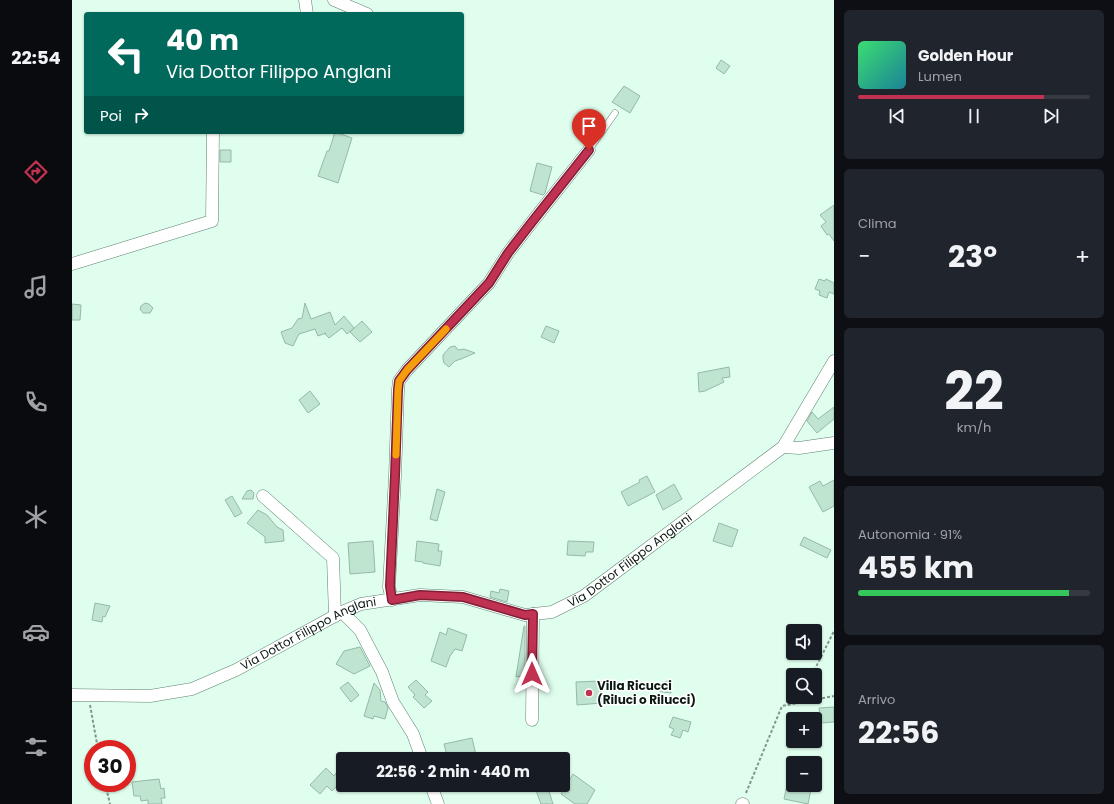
<!DOCTYPE html>
<html lang="it">
<meta charset="utf-8">
<style>
:root{--surface:#171b24;--page:#20242c;--text:#f1f3f6;--muted:#9ea1a6;--line:#363941;--accent:#c13151}
body{margin:0;font-family:Poppins,sans-serif;background:var(--page);color:var(--text);height:100vh;display:flex;flex-direction:column;font-size:15px;white-space:nowrap}
*{box-sizing:border-box;margin:0}
p{font-size:13px;color:var(--muted)}
.icon{flex:none;width:22px;height:22px;fill:none;stroke:currentColor;stroke-width:2;stroke-linecap:round;stroke-linejoin:round}
.map{position:relative;flex:1;overflow:hidden}
.details{display:flex;flex-direction:column;gap:10px;padding:10px;background:#0d0f14;width:280px}
.details>*{flex:none}
.banner{position:absolute;left:12px;top:12px;width:380px;height:122px;border-radius:4px;box-shadow:0 1px 3px #0004;background:#00695c;color:#fff;overflow:hidden}
.controls{position:absolute;left:714px;top:624px;display:grid;gap:8px}
.controls a{display:grid;place-items:center;width:36px;height:36px;border-radius:4px;background:var(--surface);box-shadow:0 1px 3px #0004;font-size:20px}
.speed{position:absolute;left:12px;top:740px;display:flex;gap:8px;font-size:20px;font-weight:700;text-align:center}
.speed>*{display:grid;place-content:center;width:52px;height:52px;border-radius:50%;background:var(--surface);box-shadow:0 1px 3px #0004;line-height:1}
.speed .limit{border:6px solid #d22;background:#fff;color:#111}
.pin{position:absolute;display:grid;place-items:center;width:34px;height:34px;color:#fff;margin:-41px -17px;border-radius:50% 50% 50% 0;rotate:-45deg;box-shadow:0 0 4px #0007}
.pin .icon{rotate:45deg}
.me{position:absolute;width:44px;margin:-22px;rotate:0deg;stroke-linejoin:round;filter:drop-shadow(0 0 3px #0008)}
.turn{display:flex;align-items:center;gap:14px;height:84px;padding:0 16px;font-size:18px}
.turn .icon{width:52px;height:52px;stroke-width:2.5}
.turn b{display:block;font-size:28px;line-height:34px}
.then{display:flex;align-items:center;height:38px;padding:0 16px;background:#0003;gap:8px;font-size:15px}
.big{font-size:30px;font-weight:700;line-height:1.1}
.details .card{flex:1;display:flex;flex-direction:column;justify-content:center;gap:6px;min-width:0;padding:0 14px;border-radius:6px;background:var(--page)}
.details .dial{align-items:center;gap:0}
.dial b{font-size:52px;line-height:1}
.song{display:flex;align-items:center;gap:12px}
.cover{width:48px;height:48px;border-radius:6px;background:linear-gradient(135deg,hsl(140 70% 55%),hsl(190 70% 35%))}
.played{height:4px;border-radius:2px;background:linear-gradient(90deg,var(--accent) 80%,var(--line) 80%)}
.keys{display:flex;justify-content:space-around;direction:ltr}
.heat{display:flex;justify-content:space-between;align-items:center;font-size:22px;direction:ltr}
.charge{height:6px;border-radius:3px;background:linear-gradient(90deg,#34c759 91%,var(--line) 0)}
.trip{position:absolute;left:264px;top:752px;width:234px;height:40px;border-radius:4px;background:var(--surface);box-shadow:0 1px 3px #0004;font-weight:700;line-height:40px;text-align:center}
main{display:flex;flex:1;min-height:0}
.tab-bar{display:flex;flex-direction:column;width:72px;justify-content:space-around;align-items:center;background:#090b0e;color:var(--muted)}
.tab-bar .icon{width:28px;height:28px}
.tab-bar .active{color:var(--accent)}
.tab-bar b{font-size:18px;color:var(--text)}
.map>svg:first-child{display:block}
.building{fill:#bfe5d1;stroke:#94baa7}
.lines{fill:none;stroke-linecap:round;stroke-linejoin:round}
.service-casing{stroke:#5f8271;stroke-width:7}
.minor-casing{stroke:#5f8271;stroke-width:13}
.path{stroke:#80978c;stroke-width:2;stroke-dasharray:3 2;stroke-linecap:butt}
.service{stroke:#fff;stroke-width:6}
.minor{stroke:#fff;stroke-width:12}
.route-casing{stroke:#7d2035;stroke-width:10}
.route{stroke:#c13151;stroke-width:7}
.slow{stroke:#f59e0b;stroke-width:7}
.poi-dot{fill:#c13151;stroke:#fff;stroke-width:1.5}
.labels{text-anchor:middle;stroke-width:3;stroke-linejoin:round;paint-order:stroke}
.street-label{font-size:12px;fill:#0b1913;stroke:#fff}
.poi-label{font-size:12px;font-weight:bold;fill:#0b1913;stroke:#fff;text-anchor:start}
</style>
<main>
<nav class="tab-bar">
<b>22:54</b>
<svg class="icon active" aria-label="directions" viewBox="0 0 24 24"><path d="M12 3l9 9-9 9-9-9zM9 14v-3h6M13 9l2 2-2 2"/></svg>
<svg class="icon" aria-label="music" viewBox="0 0 24 24"><path d="M9 18V5l10-2v13"/><circle cx="6" cy="18" r="3"/><circle cx="16" cy="16" r="3"/></svg>
<svg class="icon" aria-label="phone" viewBox="0 0 24 24"><path d="M5 4h4l2 5-3 2q2 4 5 5l2-3 5 2v4C11 20 4 13 5 4z"/></svg>
<svg class="icon" aria-label="climate" viewBox="0 0 24 24"><path d="M12 3v18M4 7l16 10M4 17L20 7"/></svg>
<svg class="icon" aria-label="car" viewBox="0 0 24 24"><path d="M5 17H2v-5l4-1 3-4h7l3 4 3 1v5h-3M9 17h6M6 11h13"/><circle cx="7" cy="17" r="2"/><circle cx="17" cy="17" r="2"/></svg>
<svg class="icon" aria-label="filters" viewBox="0 0 24 24"><path d="M4 7h16M4 17h16"/><circle cx="9" cy="7" r="2"/><circle cx="15" cy="17" r="2"/></svg>
</nav>
<div class="map">
<svg width="762" height="804" viewBox="0 0 762 804">
<rect width="100%" height="100%" fill="#dffeee"/>
<!-- building -->
<path class="building" d="M649,60L658,66L652,74L644,68Z
M552,86L568,96L558,113L540,102Z
M263,132L280,138L266,183L246,176L255,151H257Z
M148,150H159V162H148Z
M465,163L480,167L473,193L471,195L458,191Z
M762,205V241L757,234L755,235L749,226L754,222L748,215Z
M747,279L753,281L754,279L762,283V294L757,292L755,298L747,295L748,291L743,289Z
M73,303L77,304L81,308L78,313H71L68,309L69,306Z
M233,303L239,319L258,312L263,325L272,316L282,328L275,334L270,328L257,338L253,334L254,333L246,336L243,329L227,334L221,346L213,343L209,332L220,328L226,319L230,318Z
M0,304L9,305L8,320H0Z
M290,321L300,332L288,342L278,332Z
M474,326L487,331L482,343L469,337Z
M383,346L386,350L392,349L403,353L389,359L383,361L377,367L372,363L371,359V355L378,347Z
M657,367L658,377L650,378L652,382L633,391L627,392L626,373Z
M238,391L248,404L236,413L227,400Z
M762,407V419L745,433L735,421L740,412L746,419Z
M575,476L583,492L556,506L549,492L568,482L567,480Z
M762,480V506L751,512L737,487L748,481L751,486Z
M602,484L610,499L591,510L584,495Z
M365,489L373,492L365,521L358,519Z
M179,490L182,493L181,499H170L175,491Z
M160,496L170,513L163,517L153,500Z
M186,510L195,515L205,527L211,530L212,541L193,543V537L175,523Z
M647,523L666,530L660,547L641,541Z
M732,537L759,550L755,558L728,545Z
M301,541L303,572L278,574L276,543Z
M345,541L367,544L366,551H370L368,566L351,563V562L343,561Z
M496,541L522,542L521,552H514L513,556L495,555Z
M428,589L437,591L435,602L418,597L419,591L427,593Z
M23,603L38,606L33,617L31,616L30,622L20,620Z
M452,626H453V675L444,677Z
M376,628L395,635L390,651L383,649L378,656L374,667L359,661L368,632L374,635Z
M288,647L298,666L282,674L264,664L272,651Z
M344,680L356,692L353,695L360,701L352,708L341,697L343,695L336,687Z
M597,680L599,693L590,692L584,689L589,684Z
M529,681L530,703L505,705L504,682Z
M276,682L287,695L279,702L268,688Z
M302,683L308,690L309,701L313,702L316,708L313,719L302,716L301,719L292,716Z
M762,707V722L749,723L747,708Z
M601,717L619,722L616,732L611,730L608,738L599,735L602,729L597,727Z
M400,738L405,759H376L372,744Z
M254,768L262,776L264,773L271,779V781L266,787L265,786L260,791L255,786L248,794L238,785Z
M501,774L523,790L515,804H503L489,794Z
M87,779L89,789L92,788L93,798H89L90,804H76V800L69,801L68,796H62L60,782Z
M462,785H475L481,804H469Z
M715,785H729V787L739,789L736,804L712,799Z"/>
<g class="lines">
<!-- service casing -->
<g class="service-casing">
<path id="service" d="M517,150L543,113"/>
</g>
<!-- minor casing -->
<g class="minor-casing">
<g id="minor">
<path d="M233,0L235,14"/>
<path d="M262,0L295,14"/>
<path d="M0,264L140,221L141,132"/>
<path d="M711,447L727,448L762,443"/>
<path d="M191,496L261,558L263,616"/>
<path d="M320,600L317,587L323,476L326,390L327,381L335,370L417,283L436,253L460,222L517,150"/>
<path d="M270,612L288,630L310,672L321,702L341,734L350,759"/>
<path id="s1" d="M0,695L78,696L120,689L164,670L270,612L289,604L348,595L391,597L453,615L480,612L512,596L711,447L762,361"/>
<path d="M460,720L461,614"/>
<path d="M359,785L366,804"/>
<path d="M670,804H671"/>
</g>
</g>
<!-- path -->
<path class="path" d="M740,675L762,631
M726,702L728,697
M18,705L26,749
M33,783L38,804
M674,793L710,706L762,696"/>
<!-- service -->
<use href="#service" class="service"/>
<!-- minor -->
<use href="#minor" class="minor"/>
</g>
<g class="lines">
<!-- route casing -->
<g class="route-casing">
<path id="route" d="M460,674L461,614L453,615L391,597L348,595L320,600L318,586L323,476L326,390L327,381L335,370L417,283L436,253L460,222L517,150"/>
</g>
<!-- route -->
<use href="#route" class="route"/>
<!-- slow -->
<path class="slow" d="M324,455L326,390L327,381L335,370L374,329"/>
</g>
<!-- markers -->
<circle class="poi-dot" cx="517" cy="693" r="4"/>
<g class="labels">
<!-- street labels -->
<g class="street-label">
<text dy="4" stroke="none"><textPath href="#s1" startOffset="598">Via Dottor Filippo Anglani</textPath></text>
<text dy="4" stroke="none"><textPath href="#s1" startOffset="250">Via Dottor Filippo Anglani</textPath></text>
</g>
<!-- poi labels -->
<g class="poi-label">
<text x="525" y="690">Villa Ricucci<tspan x="525" dy="14">(Riluci o Rilucci)</tspan></text>
</g>
</g>
</svg>
<div class="controls">
<a><svg class="icon" aria-label="sound" viewBox="0 0 24 24"><path d="M4 9h4l5-4v14l-5-4H4zM17 9q2 3 0 6"/></svg></a>
<a><svg class="icon" aria-label="search" viewBox="0 0 24 24"><circle cx="10" cy="10" r="6"/><path d="M15 15l6 6"/></svg></a>
<a>+</a>
<a>−</a>
</div>
<div class="speed"><div class="limit">30</div></div>
<div class="pin" style="left:517px;top:150px;background:#d93025"><svg class="icon" aria-label="arrive" viewBox="0 0 24 24"><path d="M6 21V4h12l-3 4 3 4H6"/></svg></div>
<svg class="me" style="left:460px;top:674px" viewBox="-20 -20 40 40"><path d="M0-17L14 15 0 8-14 15z" fill="#c13151" stroke="#fff" stroke-width="4"/></svg>
<div class="trip">22:56 · 2 min · 440 m</div>
<div class="banner">
<div class="turn"><svg class="icon" aria-label="left" viewBox="0 0 24 24"><path d="M17 20v-9H6M10 6l-5 5 5 5"/></svg><div><b>40 m</b>Via Dottor Filippo Anglani</div></div>
<div class="then">Poi<svg class="icon" aria-label="right" viewBox="0 0 24 24"><path d="M7 20v-9h11M14 6l5 5-5 5"/></svg></div>
</div>
</div>
<section class="details">
<div class="card">
<div class="song"><i class="cover"></i><div><b>Golden Hour</b><p>Lumen</p></div></div>
<div class="played"></div>
<div class="keys"><svg class="icon" aria-label="previous" viewBox="0 0 24 24"><path d="M18 5L8 12l10 7zM5 5v14"/></svg><svg class="icon" aria-label="pause" viewBox="0 0 24 24"><path d="M8 5v14M16 5v14"/></svg><svg class="icon" aria-label="next" viewBox="0 0 24 24"><path d="M6 5l10 7-10 7zM19 5v14"/></svg></div>
</div>
<div class="card"><p>Clima</p>
<div class="heat"><a>−</a><b class="big">23°</b><a>+</a></div>
</div>
<div class="card dial"><b>22</b><p>km/h</p></div>
<div class="card"><p>Autonomia · 91%</p><b class="big">455 km</b><div class="charge"></div></div>
<div class="card"><p>Arrivo</p><b class="big">22:56</b></div>
</section>
</main>
